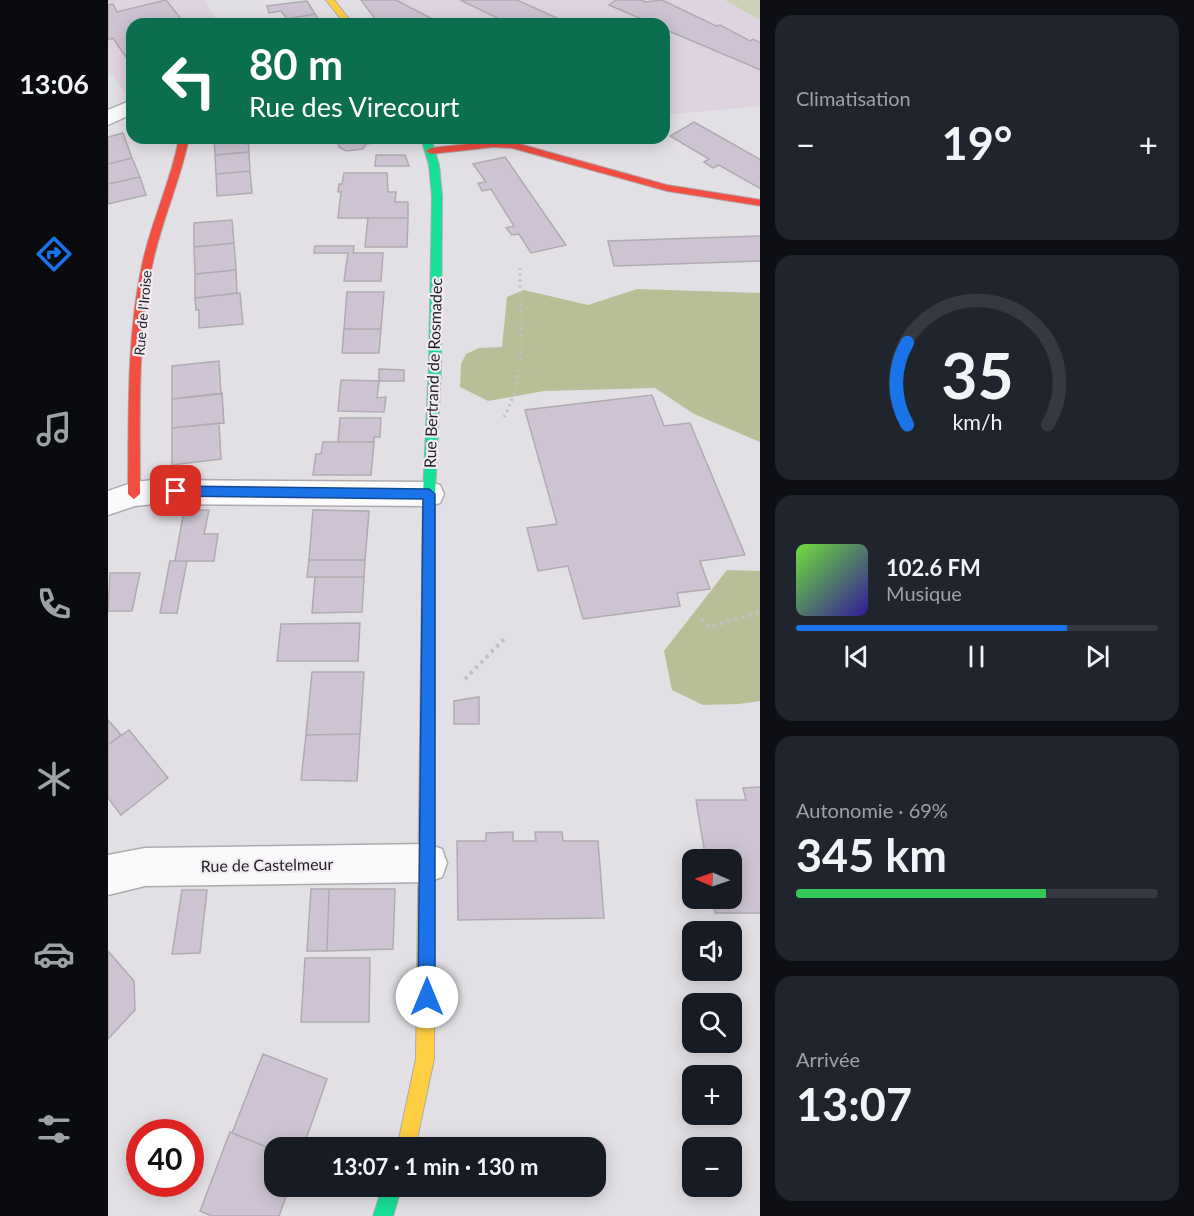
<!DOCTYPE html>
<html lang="fr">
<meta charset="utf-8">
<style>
:root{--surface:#171b24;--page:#20242c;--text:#f1f3f6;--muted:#9ea1a6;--line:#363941;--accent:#1a73e8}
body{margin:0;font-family:Lato,sans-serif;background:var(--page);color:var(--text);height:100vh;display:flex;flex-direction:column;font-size:22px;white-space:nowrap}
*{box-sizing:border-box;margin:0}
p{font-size:20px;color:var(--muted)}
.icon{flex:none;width:33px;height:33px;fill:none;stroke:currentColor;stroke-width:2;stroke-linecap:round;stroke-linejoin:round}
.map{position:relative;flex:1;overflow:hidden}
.panel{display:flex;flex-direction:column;gap:15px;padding:15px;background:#0d0f14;width:434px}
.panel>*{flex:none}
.banner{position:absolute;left:18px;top:18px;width:544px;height:126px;border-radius:18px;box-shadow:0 3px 15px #0003;background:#0b6e4f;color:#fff;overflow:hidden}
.needle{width:39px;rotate:272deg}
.tools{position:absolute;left:574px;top:849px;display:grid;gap:12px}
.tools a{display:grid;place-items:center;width:60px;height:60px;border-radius:12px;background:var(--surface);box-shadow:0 3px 15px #0003;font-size:30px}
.speed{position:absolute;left:18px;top:1119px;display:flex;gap:12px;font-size:30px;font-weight:700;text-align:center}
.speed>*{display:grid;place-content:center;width:78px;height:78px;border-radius:50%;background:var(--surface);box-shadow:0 3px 15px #0003;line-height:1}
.speed .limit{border:9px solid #d22;background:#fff;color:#111}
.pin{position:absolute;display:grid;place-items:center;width:51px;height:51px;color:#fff;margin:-26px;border-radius:12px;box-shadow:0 3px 9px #0006}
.me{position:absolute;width:66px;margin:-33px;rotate:0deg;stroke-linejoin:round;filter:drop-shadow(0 0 4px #0008)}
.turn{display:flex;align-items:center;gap:21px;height:126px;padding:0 24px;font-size:27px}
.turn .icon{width:78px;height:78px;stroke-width:2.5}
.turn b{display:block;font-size:42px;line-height:51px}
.big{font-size:45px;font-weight:700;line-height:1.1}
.panel .tile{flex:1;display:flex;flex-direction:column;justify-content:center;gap:9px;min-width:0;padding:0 21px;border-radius:18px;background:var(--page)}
.panel .dial{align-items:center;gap:0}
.dial svg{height:156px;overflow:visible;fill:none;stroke:var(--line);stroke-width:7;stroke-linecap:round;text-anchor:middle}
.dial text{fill:var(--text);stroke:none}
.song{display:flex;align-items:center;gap:18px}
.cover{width:72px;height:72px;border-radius:9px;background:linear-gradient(135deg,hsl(100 70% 55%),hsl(250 70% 35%))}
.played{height:6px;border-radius:3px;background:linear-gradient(90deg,var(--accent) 75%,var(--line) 75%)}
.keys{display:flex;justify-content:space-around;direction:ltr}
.heat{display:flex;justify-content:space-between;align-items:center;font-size:33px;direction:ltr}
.charge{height:9px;border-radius:4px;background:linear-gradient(90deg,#34c759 69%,var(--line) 0)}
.trip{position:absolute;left:156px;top:1137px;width:342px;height:60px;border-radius:18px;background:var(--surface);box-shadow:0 3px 15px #0003;font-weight:700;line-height:60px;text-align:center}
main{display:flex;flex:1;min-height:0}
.tab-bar{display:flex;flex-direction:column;width:108px;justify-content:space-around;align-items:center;background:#090b0e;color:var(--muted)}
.tab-bar .icon{width:42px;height:42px}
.tab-bar .selected{color:var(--accent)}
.tab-bar b{font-size:27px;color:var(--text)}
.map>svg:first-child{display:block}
.education{fill:#ddd4e0}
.green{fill:#ccd0b4}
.forest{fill:#babe97}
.building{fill:#cec4d3;stroke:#aeacb0;stroke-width:1.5}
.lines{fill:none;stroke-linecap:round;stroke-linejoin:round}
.street-casing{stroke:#adabae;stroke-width:3}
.fast-casing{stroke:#adabae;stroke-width:2}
.slow-casing{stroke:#adabae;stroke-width:2}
.jam-casing{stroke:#adabae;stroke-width:2}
.path-far1{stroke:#c0c0c1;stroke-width:3;stroke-dasharray:2 4;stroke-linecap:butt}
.path{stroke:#c0c0c1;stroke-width:4;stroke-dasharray:3 4.5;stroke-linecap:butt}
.street{fill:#fbfafb;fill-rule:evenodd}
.fast{fill:#16e098;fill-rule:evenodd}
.slow{fill:#ffcf43;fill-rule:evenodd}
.jam{fill:#f24e42;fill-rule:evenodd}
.route{fill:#1a73e8;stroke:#114b97;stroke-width:1.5}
.labels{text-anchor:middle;stroke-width:4.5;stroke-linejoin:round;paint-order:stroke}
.far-street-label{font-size:14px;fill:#201f21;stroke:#f1ecf3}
.street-label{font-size:16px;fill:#201f21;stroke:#f1ecf3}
</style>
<main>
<nav class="tab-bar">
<b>13:06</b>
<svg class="icon selected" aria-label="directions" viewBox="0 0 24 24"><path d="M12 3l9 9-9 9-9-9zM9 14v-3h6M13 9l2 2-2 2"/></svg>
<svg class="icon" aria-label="music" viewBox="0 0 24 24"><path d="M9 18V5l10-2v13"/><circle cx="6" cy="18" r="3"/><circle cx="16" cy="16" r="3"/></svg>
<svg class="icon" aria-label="phone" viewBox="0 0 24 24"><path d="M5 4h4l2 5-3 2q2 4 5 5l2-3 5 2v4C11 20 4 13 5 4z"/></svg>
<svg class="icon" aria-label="climate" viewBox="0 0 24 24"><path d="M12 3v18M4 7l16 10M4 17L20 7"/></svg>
<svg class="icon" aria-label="car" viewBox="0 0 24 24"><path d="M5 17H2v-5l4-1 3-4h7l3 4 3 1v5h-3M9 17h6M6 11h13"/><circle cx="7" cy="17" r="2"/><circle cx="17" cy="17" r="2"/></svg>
<svg class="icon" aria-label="filters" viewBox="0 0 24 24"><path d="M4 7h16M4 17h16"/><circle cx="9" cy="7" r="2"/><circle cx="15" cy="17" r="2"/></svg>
</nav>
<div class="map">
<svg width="653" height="1216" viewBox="0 0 653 1216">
<rect width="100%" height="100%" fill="#e3e0e5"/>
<!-- education -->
<path class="education" d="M0,0H97L110,24H24V97L19,99L5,75H0Z
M253,0H652V106L557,115L556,24H271Z"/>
<!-- green -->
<path class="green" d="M617,0H652V20Z"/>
<!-- forest -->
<path class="forest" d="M529,289L652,293V442L586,414L547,388L436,391L380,401L352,387L353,364L358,354L371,348L394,347L399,297L416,290L480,305Z
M619,570L652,571V701L631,704L595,705L564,690L556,651Z"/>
<!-- building -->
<path class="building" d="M58,0L77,24H24V66L5,38L0,40V5L5,4L9,12Z
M253,0H288L334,24H271Z
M352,0H409L462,24H402Z
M508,0H533L538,2L554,0L608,26L612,25L642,41L645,39L653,43V70L556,29V24H545L501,5Z
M199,1L207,14L179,19L173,11L161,13L159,6Z
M207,14L213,24H168L167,21Z
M586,122L653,160V189L611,165L605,168L596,162L601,159L562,136Z
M15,133L24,158L0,164V137Z
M106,138H140L141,152L107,155Z
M229,138H280L281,141L258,144L255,149L238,151L231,147Z
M141,152L142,171L108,174L107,155Z
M268,155H297L301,166H267Z
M397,157L458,245L423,253L411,234L404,235L398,228L406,226L383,189L374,191L370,183L378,182L365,164Z
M24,158L32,177L0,184V164Z
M142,171L144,193L109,196L108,174Z
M236,173H279L280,192H288L287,202H300V218H230L233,192H230L231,184H234Z
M32,177L38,195L0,204V184Z
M260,218H300L299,247H257Z
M124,220L126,243L86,247V223Z
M653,236V261L506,266L500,241Z
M126,243L128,270L87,274L86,247Z
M207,246H246L245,253H275L273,281H236L240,253H206Z
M128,270L129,293L87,298V274Z
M239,292H276L273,329H236Z
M132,293L135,324L91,328V310H88L87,298Z
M236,329H273L271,353H234Z
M111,361L113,394L64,399V366Z
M271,369L296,370V381H271Z
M233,380L271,381L269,398L278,397L276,412L230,411Z
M114,393L116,423L64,428V399Z
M544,395L556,426L582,423L637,555L592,561L602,589L569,593L572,606L475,619L460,566L430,571L419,528L449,524L417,410Z
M232,418H273L272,437H266V442H230Z
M111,423L113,459L64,465V428Z
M215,442H266L263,475H205L208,454H213Z
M76,510H101L96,534H110L106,561H67Z
M205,510L261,511L257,560H201Z
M201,560H257L256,577H199Z
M62,561H79L69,613H52Z
M2,573H32L24,611H0Z
M207,577H256L254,612L204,613Z
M252,623L250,661H169L173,624Z
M204,672H256L252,734L198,735Z
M371,697V724H346V701Z
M0,720L13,735L0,745Z
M21,730L60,778L13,815L0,798V745Z
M252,734L249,781L193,780L198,735Z
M653,787V913H607L604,898H624V860H598L588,800H638L635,788Z
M405,832V841H428L427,832H454L455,841H490L496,918L350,920L349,841H378V833Z
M203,889H221L219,951H199Z
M221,889H287L285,949L219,951Z
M74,890H99L92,953L64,954Z
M0,951L26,981L27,1010L0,1039Z
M197,958H262L261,1022H193Z
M155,1054L219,1079L195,1148H166V1150L124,1133Z
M122,1132L166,1150V1186H182L171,1216H104L92,1211Z"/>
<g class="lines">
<!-- street casing -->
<g class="street-casing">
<path id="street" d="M24,100V114L0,125V110Z
M46,480L321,482L332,485L336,494L332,503L321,506L46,504L27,506L0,515V491L26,482Z
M320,844L334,849L339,863L334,877L320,882L37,886L0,895V855L37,848Z"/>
</g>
<!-- fast casing -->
<g class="fast-casing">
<path id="fast" d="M313,138H323L331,165L334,196L333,365L327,494V660L325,664L320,666L315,664L313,660L315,494L321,365L324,196L321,165Z
M275,1186H294L285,1216H265Z"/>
</g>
<!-- slow casing -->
<g class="slow-casing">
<path id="slow" d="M218,0H226L245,24H237Z
M320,654L325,656L327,660L326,1059L307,1148H289L308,1059L313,660L315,656Z"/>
</g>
<!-- jam casing -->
<g class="jam-casing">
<path id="jam" d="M71,138H81C72,182 53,222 44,266C29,341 32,418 32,494L26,499L20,494C21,418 18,340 34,265C43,222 63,182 71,138Z
M386,141L408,143L559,185L653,200V206L559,191L404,148L386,147L323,154L318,151L323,148Z"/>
</g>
<!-- path-far1 -->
<path class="path-far1" d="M396,417C421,372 411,318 412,268"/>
<!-- path -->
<path class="path" d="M593,619L602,627L653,612
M357,679L397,638"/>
<!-- street -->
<use href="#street" class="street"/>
<!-- fast -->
<use href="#fast" class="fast"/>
<!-- slow -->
<use href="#slow" class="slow"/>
<!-- jam -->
<use href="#jam" class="jam"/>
</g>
<!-- route -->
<path class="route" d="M68,486L321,489L327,494V997L325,1003L319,1006L313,1003L310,997L315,499L68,496L61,491Z"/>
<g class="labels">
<!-- far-street labels -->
<g class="far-street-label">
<text transform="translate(35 313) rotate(-85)" y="5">Rue de l'Iroise</text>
</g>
<!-- street labels -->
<g class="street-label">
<text transform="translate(325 373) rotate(-88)" y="6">Rue Bertrand de Rosmadec</text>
<text transform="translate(159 865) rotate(-1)" y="6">Rue de Castelmeur</text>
</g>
</g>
</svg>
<div class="tools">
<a><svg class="needle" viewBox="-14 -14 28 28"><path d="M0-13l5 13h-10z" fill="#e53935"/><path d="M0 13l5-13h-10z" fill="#9ea1a6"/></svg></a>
<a><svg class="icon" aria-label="sound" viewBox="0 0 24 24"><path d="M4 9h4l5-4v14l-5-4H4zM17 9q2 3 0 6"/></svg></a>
<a><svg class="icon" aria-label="search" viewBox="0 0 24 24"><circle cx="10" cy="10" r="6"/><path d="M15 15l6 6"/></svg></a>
<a>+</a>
<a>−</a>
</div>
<div class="speed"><div class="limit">40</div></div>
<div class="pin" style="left:68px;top:491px;background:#d93025"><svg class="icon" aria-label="arrive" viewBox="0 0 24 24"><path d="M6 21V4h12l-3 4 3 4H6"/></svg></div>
<svg class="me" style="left:319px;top:997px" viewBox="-20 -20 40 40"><circle r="19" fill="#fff"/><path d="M0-13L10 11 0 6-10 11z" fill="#1a73e8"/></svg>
<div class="trip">13:07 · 1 min · 130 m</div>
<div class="banner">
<div class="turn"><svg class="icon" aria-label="left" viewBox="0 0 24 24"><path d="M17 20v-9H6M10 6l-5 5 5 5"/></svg><div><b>80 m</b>Rue des Virecourt</div></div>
</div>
</div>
<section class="panel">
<div class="tile"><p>Climatisation</p>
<div class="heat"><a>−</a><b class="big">19°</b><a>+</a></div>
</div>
<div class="tile dial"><svg viewBox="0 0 100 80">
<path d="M14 69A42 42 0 1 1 86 69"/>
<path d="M14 69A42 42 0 0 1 14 27" stroke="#1a73e8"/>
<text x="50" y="56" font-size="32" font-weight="700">35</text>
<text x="50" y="72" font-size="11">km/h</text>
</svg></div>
<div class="tile">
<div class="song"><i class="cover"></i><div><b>102.6 FM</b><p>Musique</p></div></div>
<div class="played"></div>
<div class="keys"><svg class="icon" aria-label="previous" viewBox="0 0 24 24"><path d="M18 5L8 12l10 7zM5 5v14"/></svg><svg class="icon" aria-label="pause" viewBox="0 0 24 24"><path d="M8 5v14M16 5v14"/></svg><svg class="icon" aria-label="next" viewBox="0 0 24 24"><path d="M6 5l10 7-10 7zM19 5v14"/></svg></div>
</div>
<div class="tile"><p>Autonomie · 69%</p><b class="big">345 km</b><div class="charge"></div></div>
<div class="tile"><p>Arrivée</p><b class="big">13:07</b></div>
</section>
</main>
